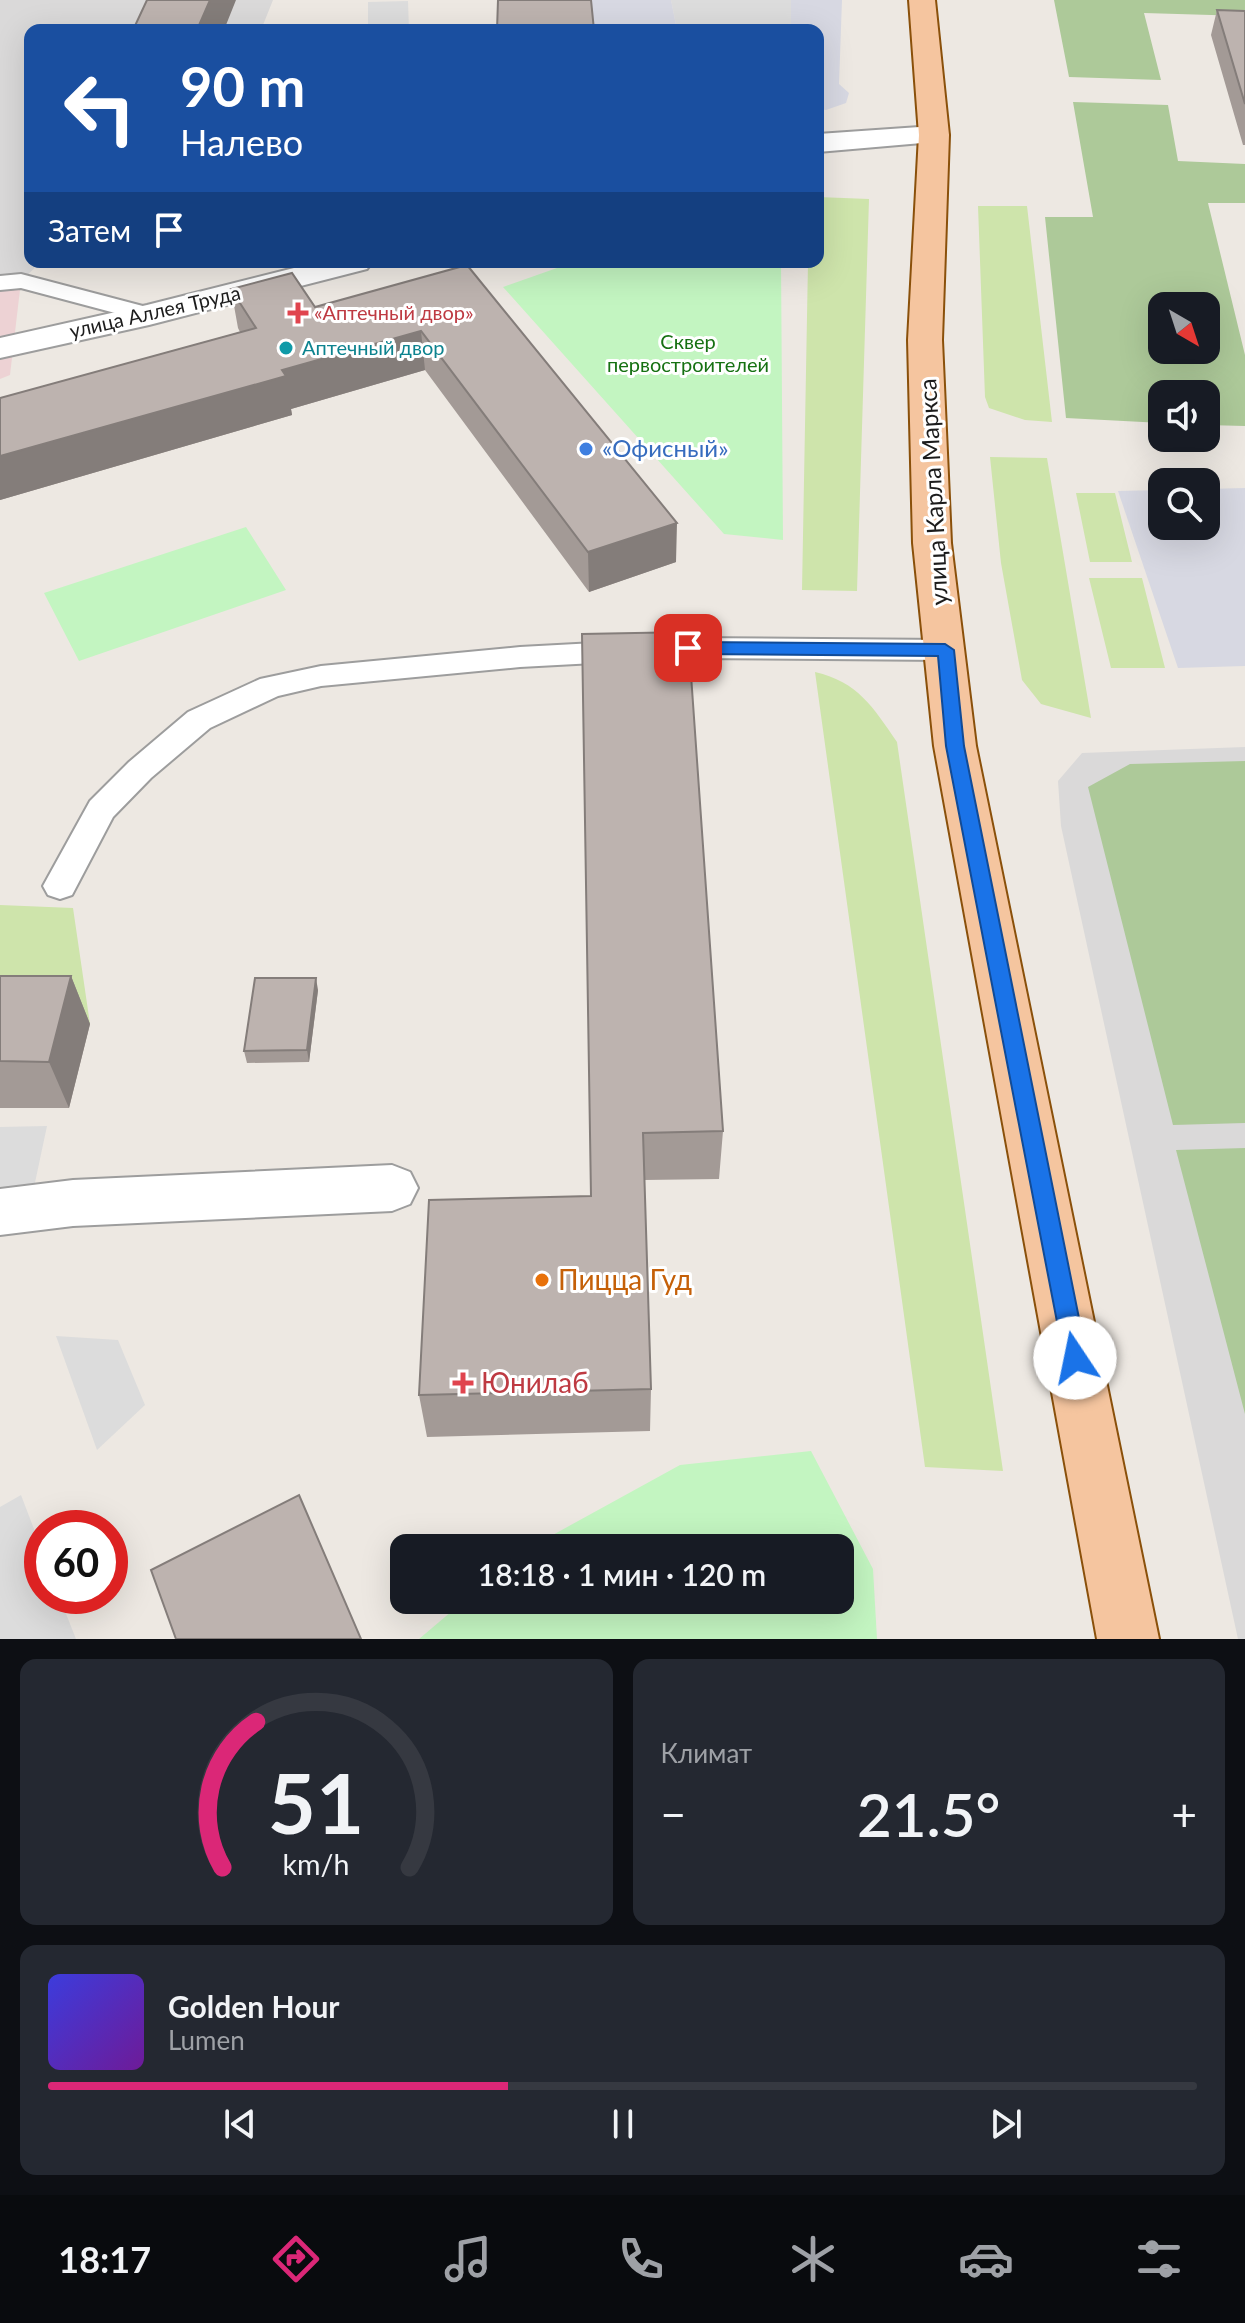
<!DOCTYPE html>
<html lang="ru">
<meta charset="utf-8">
<style>
:root{--surface:#171b24;--page:#242831;--text:#f1f3f6;--muted:#9ea1a6;--line:#363941;--accent:#db2777}
body{margin:0;font-family:Lato,sans-serif;background:var(--page);color:var(--text);height:100vh;display:flex;flex-direction:column;font-size:30px;white-space:nowrap}
*{box-sizing:border-box;margin:0}
p{font-size:26px;color:var(--muted)}
.icon{flex:none;width:44px;height:44px;fill:none;stroke:currentColor;stroke-width:2;stroke-linecap:round;stroke-linejoin:round}
.map{position:relative;height:1639px;overflow:hidden}
.drawer{display:flex;flex-direction:column;gap:20px;padding:20px;background:#0d0f14;flex:1}
.drawer>*{flex:none}
.banner{position:absolute;left:24px;top:24px;width:800px;height:244px;border-radius:16px;box-shadow:0 8px 32px #0002;background:#1a4fa0;color:#fff;overflow:hidden}
.needle{width:52px;rotate:141deg}
.controls{position:absolute;left:1148px;top:292px;display:grid;gap:16px}
.controls a{display:grid;place-items:center;width:72px;height:72px;border-radius:16px;background:var(--surface);box-shadow:0 8px 32px #0002;font-size:40px}
.speed{position:absolute;left:24px;top:1510px;display:flex;gap:16px;font-size:40px;font-weight:700;text-align:center}
.speed>*{display:grid;place-content:center;width:104px;height:104px;border-radius:50%;background:var(--surface);box-shadow:0 8px 32px #0002;line-height:1}
.speed .limit{border:12px solid #d22;background:#fff;color:#111}
.pin{position:absolute;display:grid;place-items:center;width:68px;height:68px;color:#fff;margin:-34px;border-radius:16px;box-shadow:0 4px 12px #0006}
.me{position:absolute;width:88px;margin:-44px;rotate:349deg;stroke-linejoin:round;filter:drop-shadow(0 0 6px #0008)}
.turn{display:flex;align-items:center;gap:28px;height:168px;padding:0 24px;font-size:36px}
.turn .icon{width:104px;height:104px;stroke-width:2.5}
.turn b{display:block;font-size:56px;line-height:68px}
.then{display:flex;align-items:center;height:76px;padding:0 24px;background:#0003;gap:16px;font-size:30px}
.big{font-size:60px;font-weight:600;line-height:1.1}
.drawer .tile{flex:1;display:flex;flex-direction:column;justify-content:center;gap:12px;min-width:0;padding:0 28px;border-radius:16px;background:var(--page)}
.drawer .dial{align-items:center;gap:0}
.dial svg{height:208px;overflow:visible;fill:none;stroke:var(--line);stroke-width:7;stroke-linecap:round;text-anchor:middle}
.dial text{fill:var(--text);stroke:none}
.song{display:flex;align-items:center;gap:24px}
.cover{width:96px;height:96px;border-radius:12px;background:linear-gradient(135deg,hsl(240 70% 55%),hsl(280 70% 35%))}
.played{height:8px;border-radius:4px;background:linear-gradient(90deg,var(--accent) 40%,var(--line) 40%)}
.keys{display:flex;justify-content:space-around;direction:ltr}
.heat{display:flex;justify-content:space-between;align-items:center;font-size:44px;direction:ltr}
.drawer .tiles{flex:1;display:grid;gap:20px;grid-template-columns:1fr 1fr}
.tile:last-child{grid-column:span 2}
.trip{position:absolute;left:390px;top:1534px;width:464px;height:80px;border-radius:16px;background:var(--surface);box-shadow:0 8px 32px #0002;font-weight:600;line-height:80px;text-align:center}
.menu{display:flex;height:128px;justify-content:space-around;align-items:center;background:#090b0e;color:var(--muted)}
.menu .icon{width:56px;height:56px}
.menu .on{color:var(--accent)}
.menu b{font-size:36px;color:var(--text)}
.map>svg:first-child{display:block}
.residential{fill:#dad9d9}
.commercial{fill:#edd2d4}
.grass{fill:#cee4ab}
.forest{fill:#adc999;fill-rule:evenodd}
.park{fill:#c3f5c1}
.parking{fill:#dcdcdc}
.plaza{fill:#d7d8e2}
.lines{fill:none;stroke-linecap:round;stroke-linejoin:round}
.service-casing{stroke:#9d9d9d;stroke-width:4}
.minor-casing{stroke:#9d9d9d;stroke-width:4}
.tertiary-casing{stroke:#9d9d9d;stroke-width:4}
.primary-casing{stroke:#8a500a;stroke-width:4}
.service{fill:#fff;fill-rule:evenodd}
.minor{fill:#fff;fill-rule:evenodd}
.tertiary{fill:#fff;fill-rule:evenodd}
.primary{fill:#f5c59f;fill-rule:evenodd}
.wall{fill:#a39a96}
.shaded-wall{fill:#847d7a}
.building{fill:#bdb3af;stroke:#847d7a;stroke-width:2}
.route{fill:#1a73e8;stroke:#114b97;stroke-width:2}
.health-dot{fill:#e0444e;stroke:#fff;stroke-width:3}
.culture-dot{fill:#0f9aa8;stroke:#fff;stroke-width:3}
.shop-dot{fill:#3f7fe0;stroke:#fff;stroke-width:3}
.food-dot{fill:#e8710a;stroke:#fff;stroke-width:3}
.labels{text-anchor:middle;stroke-width:6;stroke-linejoin:round;paint-order:stroke}
.far-street-label{font-size:20px;fill:#1c1c1c;stroke:#fff}
.far-health-label{font-size:20px;fill:#be3a42;stroke:#fff;text-anchor:start}
.far-park-label{font-size:20px;fill:#167112;stroke:#fff}
.far-culture-label{font-size:20px;fill:#0d838f;stroke:#fff;text-anchor:start}
.shop-label{font-size:24px;fill:#366cbe;stroke:#fff;text-anchor:start}
.street-label{font-size:24px;fill:#1c1c1c;stroke:#fff}
.near-food-label{font-size:28px;fill:#c56008;stroke:#fff;text-anchor:start}
.near-health-label{font-size:28px;fill:#be3a42;stroke:#fff;text-anchor:start}
</style>
<div class="map">
<svg width="1245" height="1639" viewBox="0 0 1245 1639">
<rect width="100%" height="100%" fill="#ede8e2"/>
<!-- residential -->
<path class="residential" d="M0,0H273L261,30H30V262H41L21,281L0,283Z
M1245,747V1639H1238L1061,826L1058,781L1082,753Z"/>
<!-- commercial -->
<path class="commercial" d="M21,281L10,375L0,379V283Z"/>
<!-- grass -->
<path class="grass" d="M818,197L869,199L857,591L802,590L808,262H818Z
M978,206H1027L1052,422L1025,420L989,408L985,397Z
M990,457L1047,458L1091,718L1041,704L1022,680L1001,563Z
M1076,493H1115L1132,562H1090Z
M1089,578H1142L1165,668H1111Z
M815,672C858,682 873,707 897,742L1003,1471L925,1467Z
M0,905L73,908L90,1024L0,1023Z"/>
<!-- forest -->
<path class="forest" d="M1054,0H1245V16L1144,13L1161,80L1069,77Z
M1073,102L1168,105L1178,161L1245,164V203H1208L1245,355V426L1206,425V394H1162V423L1066,418L1045,217H1093ZM1162,306H1206V350H1162Z
M1245,761V1123L1173,1125L1088,787L1130,764Z
M1245,1148V1414L1176,1150Z"/>
<!-- park -->
<path class="park" d="M574,262H781L783,540L724,534L503,287Z
M246,527L286,590L79,661L44,593Z
M811,1451L873,1569L877,1639H419L465,1600H840V1548H529L680,1465Z"/>
<!-- parking -->
<path class="parking" d="M671,0H791V30H677Z
M408,1L409,30H368V2Z
M47,1126L33,1192L0,1193V1127Z
M56,1336L118,1340L145,1405L97,1450Z
M21,1495L42,1550V1596H59L76,1639H0V1507Z"/>
<!-- plaza -->
<path class="plaza" d="M588,0H671L677,30H590Z
M791,0H842L839,84L849,93L846,103L826,110L818,109V30H791Z
M1245,488V666L1178,668L1118,491L1162,490V526H1206V489Z"/>
<g class="lines">
<!-- service casing -->
<g class="service-casing">
<path id="service" d="M21,274L158,310L161,315L158,320L149,322L21,288L0,290V276Z
M688,638L945,640L955,643L960,650L955,657L945,660L688,658L520,667L321,686L278,696L210,728L151,778L113,817L72,895L60,899L48,895L43,886L90,801L129,762L188,712L260,679L321,666L520,647Z"/>
</g>
<!-- minor casing -->
<g class="minor-casing">
<path id="minor" d="M392,1165L410,1172L418,1188L410,1204L392,1211L73,1226L0,1235V1189L73,1180Z"/>
</g>
<!-- tertiary casing -->
<g class="tertiary-casing">
<path id="tertiary" d="M934,126L945,129L949,135L945,141L818,152V134Z
M318,262H372L367,269L149,325L0,358V338L147,305Z"/>
</g>
<!-- primary casing -->
<g class="primary-casing">
<path id="primary" d="M909,0H935L949,135L942,340L951,543L976,746L1159,1639H1097L934,746L913,543L908,340L919,135Z"/>
</g>
<!-- service -->
<use href="#service" class="service"/>
<!-- minor -->
<use href="#minor" class="minor"/>
<!-- tertiary -->
<use href="#tertiary" class="tertiary"/>
<!-- primary -->
<use href="#primary" class="primary"/>
</g>
<!-- wall -->
<path class="wall" d="M1217,10L1245,11V145H1243L1211,35Z
M467,265L676,562L589,592L425,370L291,409L292,415L0,500V398L240,332L238,328L231,289L315,307Z
M582,634L723,1131L719,1179L644,1180L651,1389L650,1431L427,1437L419,1395L591,1196Z
M0,976H71L90,1024L69,1108H0Z
M318,990L309,1062L247,1063L244,1051Z"/>
<!-- shaded-wall -->
<path class="shaded-wall" d="M210,0H236L224,30H197Z
M421,331L425,370L291,409L292,415L0,500V456L282,370Z
M677,523L676,562L589,592L588,552Z
M71,976L90,1024L69,1108L49,1062Z
M316,978L318,990L309,1062L307,1050Z"/>
<!-- building -->
<path class="building" d="M147,0H210L197,30H133Z
M498,0H591L594,30H497Z
M1217,10L1245,11V104Z
M467,265L677,523L588,552L421,331L282,370L286,376L0,456V398L256,328L231,289L292,273L315,307Z
M688,632L723,1131L643,1133L651,1389L419,1395L429,1200L591,1196L582,634Z
M0,976H71L49,1062L0,1061Z
M255,978H316L307,1050L244,1051Z
M299,1495L361,1639H176L151,1570Z"/>
<!-- route -->
<path class="route" d="M688,642L945,644L954,650L964,746L1087,1358L1083,1365L1075,1369L1067,1365L1064,1358L946,746L938,656L688,654L679,648Z"/>
<!-- markers -->
<g class="health-dot">
<path d="M294 301h8v8h8v8h-8v8h-8v-8h-8v-8h8z"/>
<path d="M459 1371h8v8h8v8h-8v8h-8v-8h-8v-8h8z"/>
</g>
<circle class="culture-dot" cx="286" cy="348" r="8"/>
<circle class="shop-dot" cx="586" cy="449" r="8"/>
<circle class="food-dot" cx="542" cy="1280" r="8"/>
<g class="labels">
<!-- far-street labels -->
<g class="far-street-label">
<text transform="translate(155 312) rotate(-13)" y="7">улица Аллея Труда</text>
</g>
<!-- far-health labels -->
<g class="far-health-label">
<text x="314" y="320">«Аптечный двор»</text>
</g>
<!-- far-park labels -->
<g class="far-park-label">
<text x="688" y="349">Сквер<tspan x="688" dy="23">первостроителей</tspan></text>
</g>
<!-- far-culture labels -->
<g class="far-culture-label">
<text x="302" y="355">Аптечный двор</text>
</g>
<!-- shop labels -->
<g class="shop-label">
<text x="602" y="457">«Офисный»</text>
</g>
<!-- street labels -->
<g class="street-label">
<text transform="translate(934 492) rotate(-93)" y="8">улица Карла Маркса</text>
</g>
<!-- near-food labels -->
<g class="near-food-label">
<text x="558" y="1290">Пицца Гуд</text>
</g>
<!-- near-health labels -->
<g class="near-health-label">
<text x="481" y="1393">Юнилаб</text>
</g>
</g>
</svg>
<div class="controls">
<a><svg class="needle" viewBox="-14 -14 28 28"><path d="M0-13l5 13h-10z" fill="#e53935"/><path d="M0 13l5-13h-10z" fill="#9ea1a6"/></svg></a>
<a><svg class="icon" aria-label="sound" viewBox="0 0 24 24"><path d="M4 9h4l5-4v14l-5-4H4zM17 9q2 3 0 6"/></svg></a>
<a><svg class="icon" aria-label="search" viewBox="0 0 24 24"><circle cx="10" cy="10" r="6"/><path d="M15 15l6 6"/></svg></a>
</div>
<div class="speed"><div class="limit">60</div></div>
<div class="pin" style="left:688px;top:648px;background:#d93025"><svg class="icon" aria-label="arrive" viewBox="0 0 24 24"><path d="M6 21V4h12l-3 4 3 4H6"/></svg></div>
<svg class="me" style="left:1075px;top:1358px" viewBox="-20 -20 40 40"><circle r="19" fill="#fff"/><path d="M0-13L10 11 0 6-10 11z" fill="#1a73e8"/></svg>
<div class="trip">18:18 · 1 мин · 120 m</div>
<div class="banner">
<div class="turn"><svg class="icon" aria-label="left" viewBox="0 0 24 24"><path d="M17 20v-9H6M10 6l-5 5 5 5"/></svg><div><b>90 m</b>Налево</div></div>
<div class="then">Затем<svg class="icon" aria-label="arrive" viewBox="0 0 24 24"><path d="M6 21V4h12l-3 4 3 4H6"/></svg></div>
</div>
</div>
<section class="drawer">
<div class="tiles">
<div class="tile dial"><svg viewBox="0 0 100 80">
<path d="M14 69A42 42 0 1 1 86 69"/>
<path d="M14 69A42 42 0 0 1 27 13" stroke="#db2777"/>
<text x="50" y="56" font-size="32" font-weight="700">51</text>
<text x="50" y="72" font-size="11">km/h</text>
</svg></div>
<div class="tile"><p>Климат</p>
<div class="heat"><a>−</a><b class="big">21.5°</b><a>+</a></div>
</div>
<div class="tile">
<div class="song"><i class="cover"></i><div><b>Golden Hour</b><p>Lumen</p></div></div>
<div class="played"></div>
<div class="keys"><svg class="icon" aria-label="previous" viewBox="0 0 24 24"><path d="M18 5L8 12l10 7zM5 5v14"/></svg><svg class="icon" aria-label="pause" viewBox="0 0 24 24"><path d="M8 5v14M16 5v14"/></svg><svg class="icon" aria-label="next" viewBox="0 0 24 24"><path d="M6 5l10 7-10 7zM19 5v14"/></svg></div>
</div>
</div>
</section>
<nav class="menu">
<b>18:17</b>
<svg class="icon on" aria-label="directions" viewBox="0 0 24 24"><path d="M12 3l9 9-9 9-9-9zM9 14v-3h6M13 9l2 2-2 2"/></svg>
<svg class="icon" aria-label="music" viewBox="0 0 24 24"><path d="M9 18V5l10-2v13"/><circle cx="6" cy="18" r="3"/><circle cx="16" cy="16" r="3"/></svg>
<svg class="icon" aria-label="phone" viewBox="0 0 24 24"><path d="M5 4h4l2 5-3 2q2 4 5 5l2-3 5 2v4C11 20 4 13 5 4z"/></svg>
<svg class="icon" aria-label="climate" viewBox="0 0 24 24"><path d="M12 3v18M4 7l16 10M4 17L20 7"/></svg>
<svg class="icon" aria-label="car" viewBox="0 0 24 24"><path d="M5 17H2v-5l4-1 3-4h7l3 4 3 1v5h-3M9 17h6M6 11h13"/><circle cx="7" cy="17" r="2"/><circle cx="17" cy="17" r="2"/></svg>
<svg class="icon" aria-label="filters" viewBox="0 0 24 24"><path d="M4 7h16M4 17h16"/><circle cx="9" cy="7" r="2"/><circle cx="15" cy="17" r="2"/></svg>
</nav>
